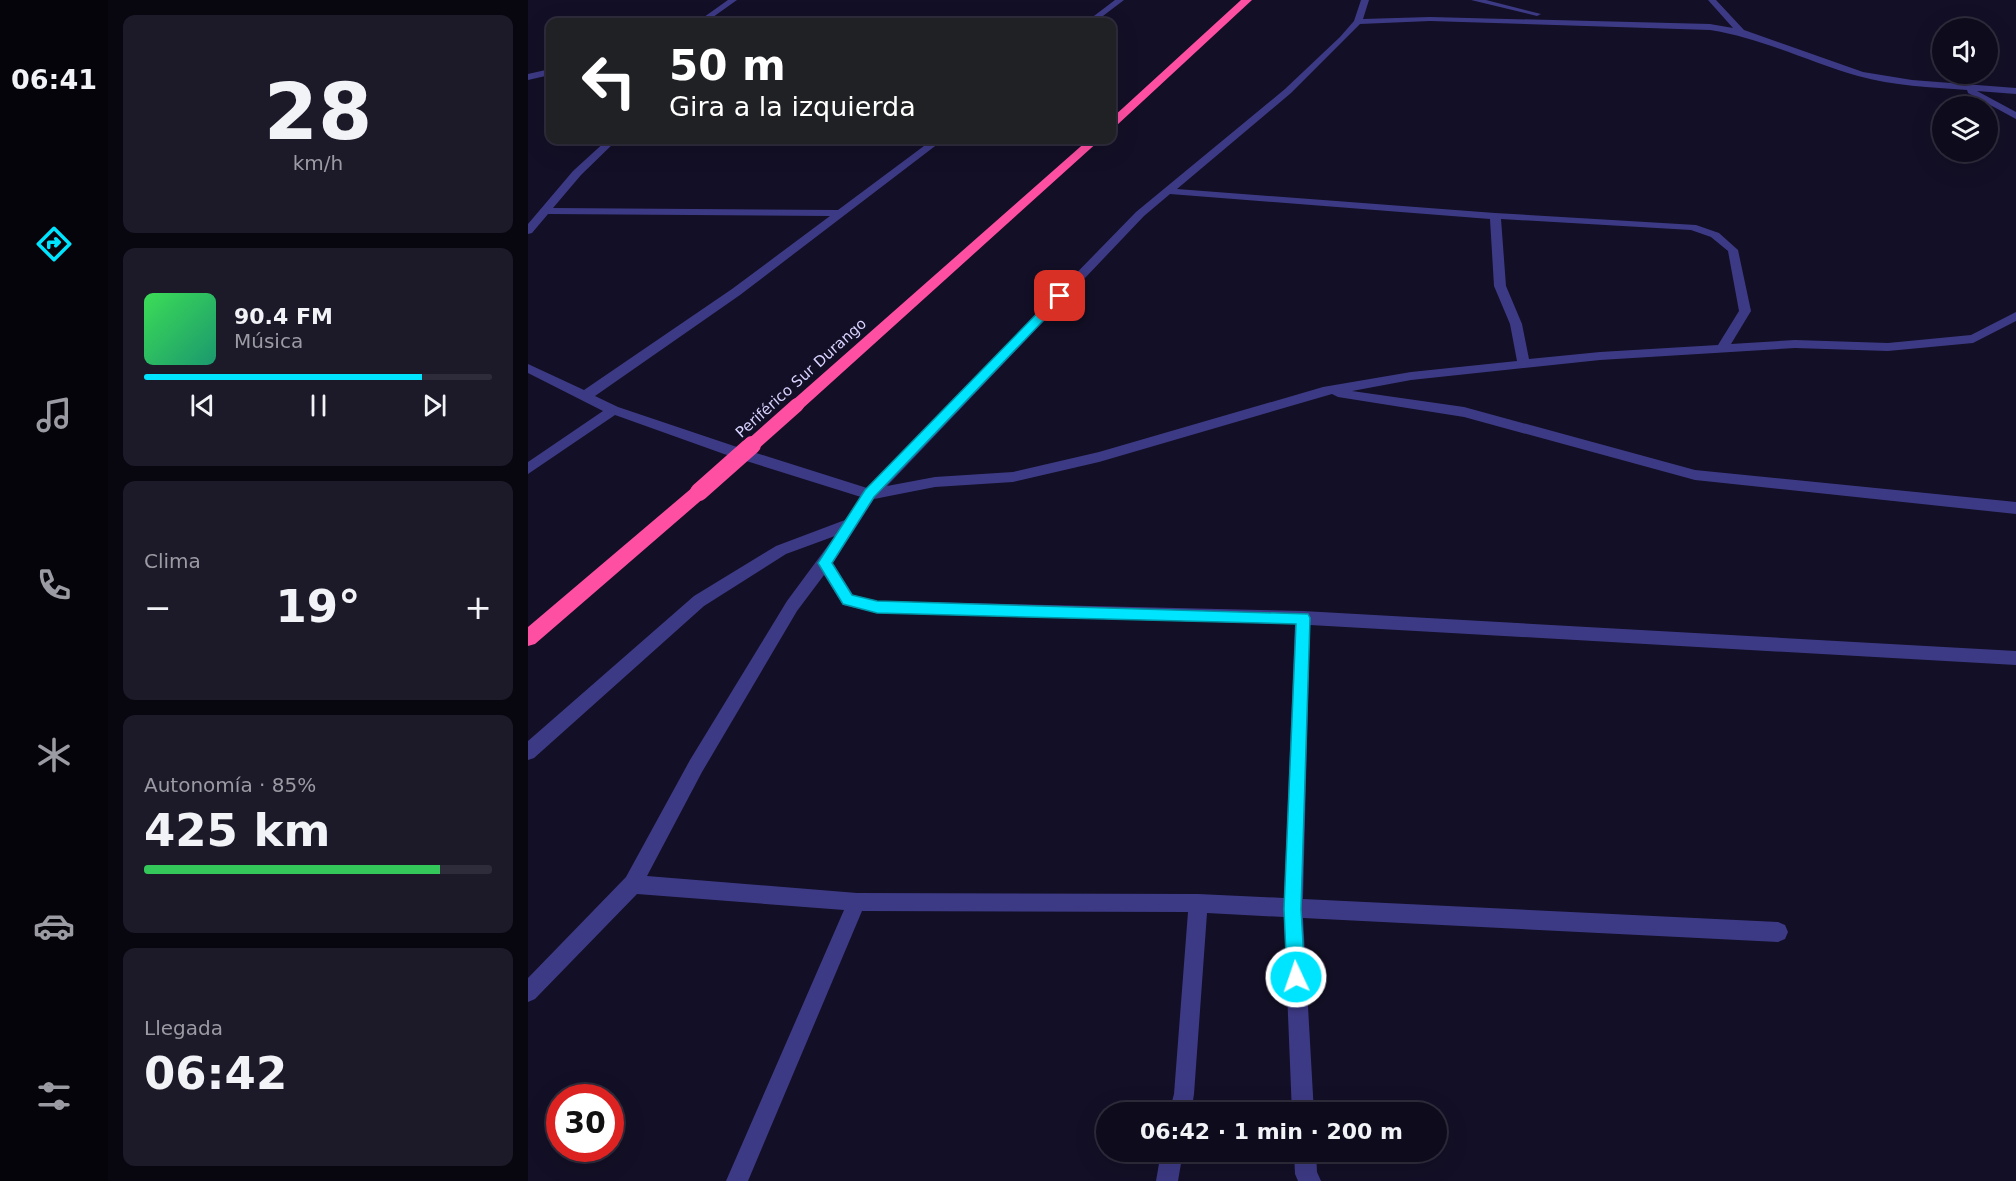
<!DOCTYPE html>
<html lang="es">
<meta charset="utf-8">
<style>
:root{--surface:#0e0b1c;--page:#1c1929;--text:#f1f3f6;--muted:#9b9ba3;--line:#2e2b3b;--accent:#00e5ff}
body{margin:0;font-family:"DejaVu Sans",sans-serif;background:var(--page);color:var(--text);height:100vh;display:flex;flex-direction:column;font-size:22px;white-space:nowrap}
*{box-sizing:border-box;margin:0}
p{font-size:20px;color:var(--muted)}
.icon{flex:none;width:33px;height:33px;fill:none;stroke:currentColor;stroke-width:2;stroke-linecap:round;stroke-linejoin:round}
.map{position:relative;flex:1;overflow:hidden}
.panel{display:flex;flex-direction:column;gap:15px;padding:15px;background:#08060f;width:420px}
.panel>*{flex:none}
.banner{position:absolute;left:18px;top:18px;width:570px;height:126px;border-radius:12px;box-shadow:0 6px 24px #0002,0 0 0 2px var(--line);background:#202124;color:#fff;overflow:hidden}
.tools{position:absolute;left:1404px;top:18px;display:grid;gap:12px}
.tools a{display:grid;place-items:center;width:66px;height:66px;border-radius:50%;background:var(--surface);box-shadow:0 6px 24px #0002,0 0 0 2px var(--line);font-size:30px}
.speed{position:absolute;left:18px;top:1084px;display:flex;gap:12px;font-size:30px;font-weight:700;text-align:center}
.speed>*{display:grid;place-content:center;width:78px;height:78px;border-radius:50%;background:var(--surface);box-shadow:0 6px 24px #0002,0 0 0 2px var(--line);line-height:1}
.speed .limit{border:9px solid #d22;background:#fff;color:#111}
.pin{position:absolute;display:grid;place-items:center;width:51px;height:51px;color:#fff;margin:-26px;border-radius:12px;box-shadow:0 3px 9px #0006}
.me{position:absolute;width:66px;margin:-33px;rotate:357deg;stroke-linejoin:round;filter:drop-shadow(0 0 4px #0008)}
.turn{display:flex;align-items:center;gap:21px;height:126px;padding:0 24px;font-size:27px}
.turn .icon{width:78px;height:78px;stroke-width:2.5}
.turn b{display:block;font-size:42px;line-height:51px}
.big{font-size:45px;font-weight:800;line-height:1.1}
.panel .card{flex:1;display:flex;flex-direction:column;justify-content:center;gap:9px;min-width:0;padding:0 21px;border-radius:12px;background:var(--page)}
.panel .dial{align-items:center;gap:0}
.dial b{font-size:78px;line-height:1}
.song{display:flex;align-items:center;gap:18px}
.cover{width:72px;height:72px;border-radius:9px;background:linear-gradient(135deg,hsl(130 70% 55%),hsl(160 70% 35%))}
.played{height:6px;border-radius:3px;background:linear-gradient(90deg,var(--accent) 80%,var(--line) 80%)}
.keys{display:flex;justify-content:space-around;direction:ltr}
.heat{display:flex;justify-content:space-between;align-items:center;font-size:33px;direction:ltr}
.charge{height:9px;border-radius:4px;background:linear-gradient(90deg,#34c759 85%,var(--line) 0)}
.trip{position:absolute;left:568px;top:1102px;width:351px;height:60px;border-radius:30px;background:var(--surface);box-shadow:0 6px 24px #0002,0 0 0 2px var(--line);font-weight:800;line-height:60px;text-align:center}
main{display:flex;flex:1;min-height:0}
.tab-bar{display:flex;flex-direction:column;width:108px;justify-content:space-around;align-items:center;background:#06040b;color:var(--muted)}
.tab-bar .icon{width:42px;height:42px}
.tab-bar .active{color:var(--accent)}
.tab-bar b{font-size:27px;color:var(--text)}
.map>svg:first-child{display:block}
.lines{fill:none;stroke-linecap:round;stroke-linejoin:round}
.street{fill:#3d3a85;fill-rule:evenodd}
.highway{fill:#ff4fa3;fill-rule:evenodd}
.highway-bridge-far1{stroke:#ff4fa3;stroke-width:14}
.highway-bridge{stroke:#ff4fa3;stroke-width:18}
.route{fill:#00e5ff;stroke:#0095a6;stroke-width:1.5}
.labels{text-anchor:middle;stroke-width:6;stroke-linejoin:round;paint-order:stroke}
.street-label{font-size:15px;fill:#d9d4ff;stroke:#130f26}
</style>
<main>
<nav class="tab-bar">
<b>06:41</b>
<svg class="icon active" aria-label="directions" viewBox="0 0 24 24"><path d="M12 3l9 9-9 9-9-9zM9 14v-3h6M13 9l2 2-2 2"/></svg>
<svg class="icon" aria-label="music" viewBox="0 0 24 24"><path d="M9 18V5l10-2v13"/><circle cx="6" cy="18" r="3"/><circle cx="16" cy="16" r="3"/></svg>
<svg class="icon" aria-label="phone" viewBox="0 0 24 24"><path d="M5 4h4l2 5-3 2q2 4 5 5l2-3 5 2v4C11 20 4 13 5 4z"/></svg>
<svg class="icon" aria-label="climate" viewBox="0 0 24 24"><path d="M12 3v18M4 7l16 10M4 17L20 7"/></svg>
<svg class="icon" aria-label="car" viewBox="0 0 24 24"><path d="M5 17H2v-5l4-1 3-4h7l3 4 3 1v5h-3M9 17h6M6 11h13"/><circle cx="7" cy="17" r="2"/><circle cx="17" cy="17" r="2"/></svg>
<svg class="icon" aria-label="filters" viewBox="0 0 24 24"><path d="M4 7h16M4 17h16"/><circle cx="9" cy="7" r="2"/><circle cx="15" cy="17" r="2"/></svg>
</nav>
<section class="panel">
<div class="card dial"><b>28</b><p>km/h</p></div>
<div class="card">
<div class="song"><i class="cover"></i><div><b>90.4 FM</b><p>Música</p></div></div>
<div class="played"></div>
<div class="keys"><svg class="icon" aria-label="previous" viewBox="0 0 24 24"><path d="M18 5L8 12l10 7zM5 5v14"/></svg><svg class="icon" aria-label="pause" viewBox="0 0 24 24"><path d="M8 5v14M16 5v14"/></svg><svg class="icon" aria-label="next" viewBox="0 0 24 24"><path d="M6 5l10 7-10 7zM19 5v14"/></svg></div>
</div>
<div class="card"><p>Clima</p>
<div class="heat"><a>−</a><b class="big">19°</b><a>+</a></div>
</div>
<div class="card"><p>Autonomía · 85%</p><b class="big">425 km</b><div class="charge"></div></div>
<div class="card"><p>Llegada</p><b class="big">06:42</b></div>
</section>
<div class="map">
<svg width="1488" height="1181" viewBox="0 0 1488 1181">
<rect width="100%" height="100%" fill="#130f26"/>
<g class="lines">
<!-- street -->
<path class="street" d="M200,0H209L178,22H169Z
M587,0H596L567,22H558Z
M833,0H841L835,19L902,17L1182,24L1205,28L1180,0H1188L1216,30L1335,72L1384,80L1488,88V94L1449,91L1488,112V119L1440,93L1439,90C1403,87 1365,86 1330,76C1280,62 1234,38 1182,30L902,21L832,24L763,93L649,189L967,213L1168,225L1191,233L1210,250L1223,311L1203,344L1267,340L1360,343L1443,335L1488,312V321L1445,343L1360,351L1267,348L1072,360L883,380L824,391L936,407L1167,470L1488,502V514L1167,480L936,417L810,397L804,394L571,462L485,482L407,487L346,499L305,563L325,595L349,601L775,611L1488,651V665L782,625L775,899L1250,922L1257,925L1260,932L1257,939L1250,942L775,918L786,1113H764L756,917L679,913L666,1094L663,1113H641L646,1094L660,912L334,911L220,1181H198L316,910L109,894L7,999L0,1002V978L98,877L162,760L259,601L307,536L258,554L176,606L6,758L0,760V741L166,596L248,546L317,520L333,497L196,454L87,415L0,474V462L75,411L0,373V364L56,390L204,289L302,216L20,214L4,233L0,234V224L45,171L79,140H89L53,175L25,208L310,210L404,140H415L212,295L67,396L90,407L206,446L339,488L608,212L757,89L812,37L826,21ZM642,194L962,219L966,286L982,324L989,361L883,372L795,387L571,452L485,472L407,477L359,486L616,216ZM973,219L1163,230L1183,237L1200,251L1211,311L1190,345L1072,352L1001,359L994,324L978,286ZM296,575L315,605L349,613L767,624L756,898L670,894L329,893L119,876L174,772L269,611Z
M943,0H958L1013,14L1009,16Z
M22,69V75L0,80V74Z
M633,1152H655L650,1181H628Z
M766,1152H788L789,1172L793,1181H770L767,1174Z"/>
<!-- highway -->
<path class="highway" d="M713,0H724L588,126L584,127V118Z
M560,140H572L274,409H264L261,405L264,401Z
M171,486L177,487L179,492L177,497L7,644L0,646V627L165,487Z"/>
<!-- highway-bridge-far1 -->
<path class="highway-bridge-far1" d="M223,446L269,405"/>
<!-- highway-bridge -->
<path class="highway-bridge" d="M171,492L224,445"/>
</g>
<!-- route -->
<path class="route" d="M532,293L536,294V299L346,497L304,563L324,595L349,601L780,614L782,618L773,909L777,977L774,983L768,986L762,983L759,977L756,909L768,624L349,613L315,604L290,563L337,490L528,294Z"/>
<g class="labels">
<!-- street labels -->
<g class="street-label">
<text transform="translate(273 378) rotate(-42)" y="5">Periférico Sur Durango</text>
</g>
</g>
</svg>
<div class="tools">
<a><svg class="icon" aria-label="sound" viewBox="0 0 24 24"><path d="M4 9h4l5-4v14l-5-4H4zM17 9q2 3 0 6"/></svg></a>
<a><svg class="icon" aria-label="layers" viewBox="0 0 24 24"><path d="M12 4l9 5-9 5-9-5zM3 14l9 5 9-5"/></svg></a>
</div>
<div class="speed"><div class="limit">30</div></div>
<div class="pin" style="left:532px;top:296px;background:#d93025"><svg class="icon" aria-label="arrive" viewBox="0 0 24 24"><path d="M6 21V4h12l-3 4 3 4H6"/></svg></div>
<svg class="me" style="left:768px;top:977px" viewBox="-20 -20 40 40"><circle r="17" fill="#00e5ff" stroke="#fff" stroke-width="3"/><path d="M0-11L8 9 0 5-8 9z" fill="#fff"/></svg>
<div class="trip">06:42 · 1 min · 200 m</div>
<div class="banner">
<div class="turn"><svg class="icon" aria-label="left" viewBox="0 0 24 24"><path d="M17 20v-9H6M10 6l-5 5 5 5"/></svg><div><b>50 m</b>Gira a la izquierda</div></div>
</div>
</div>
</main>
